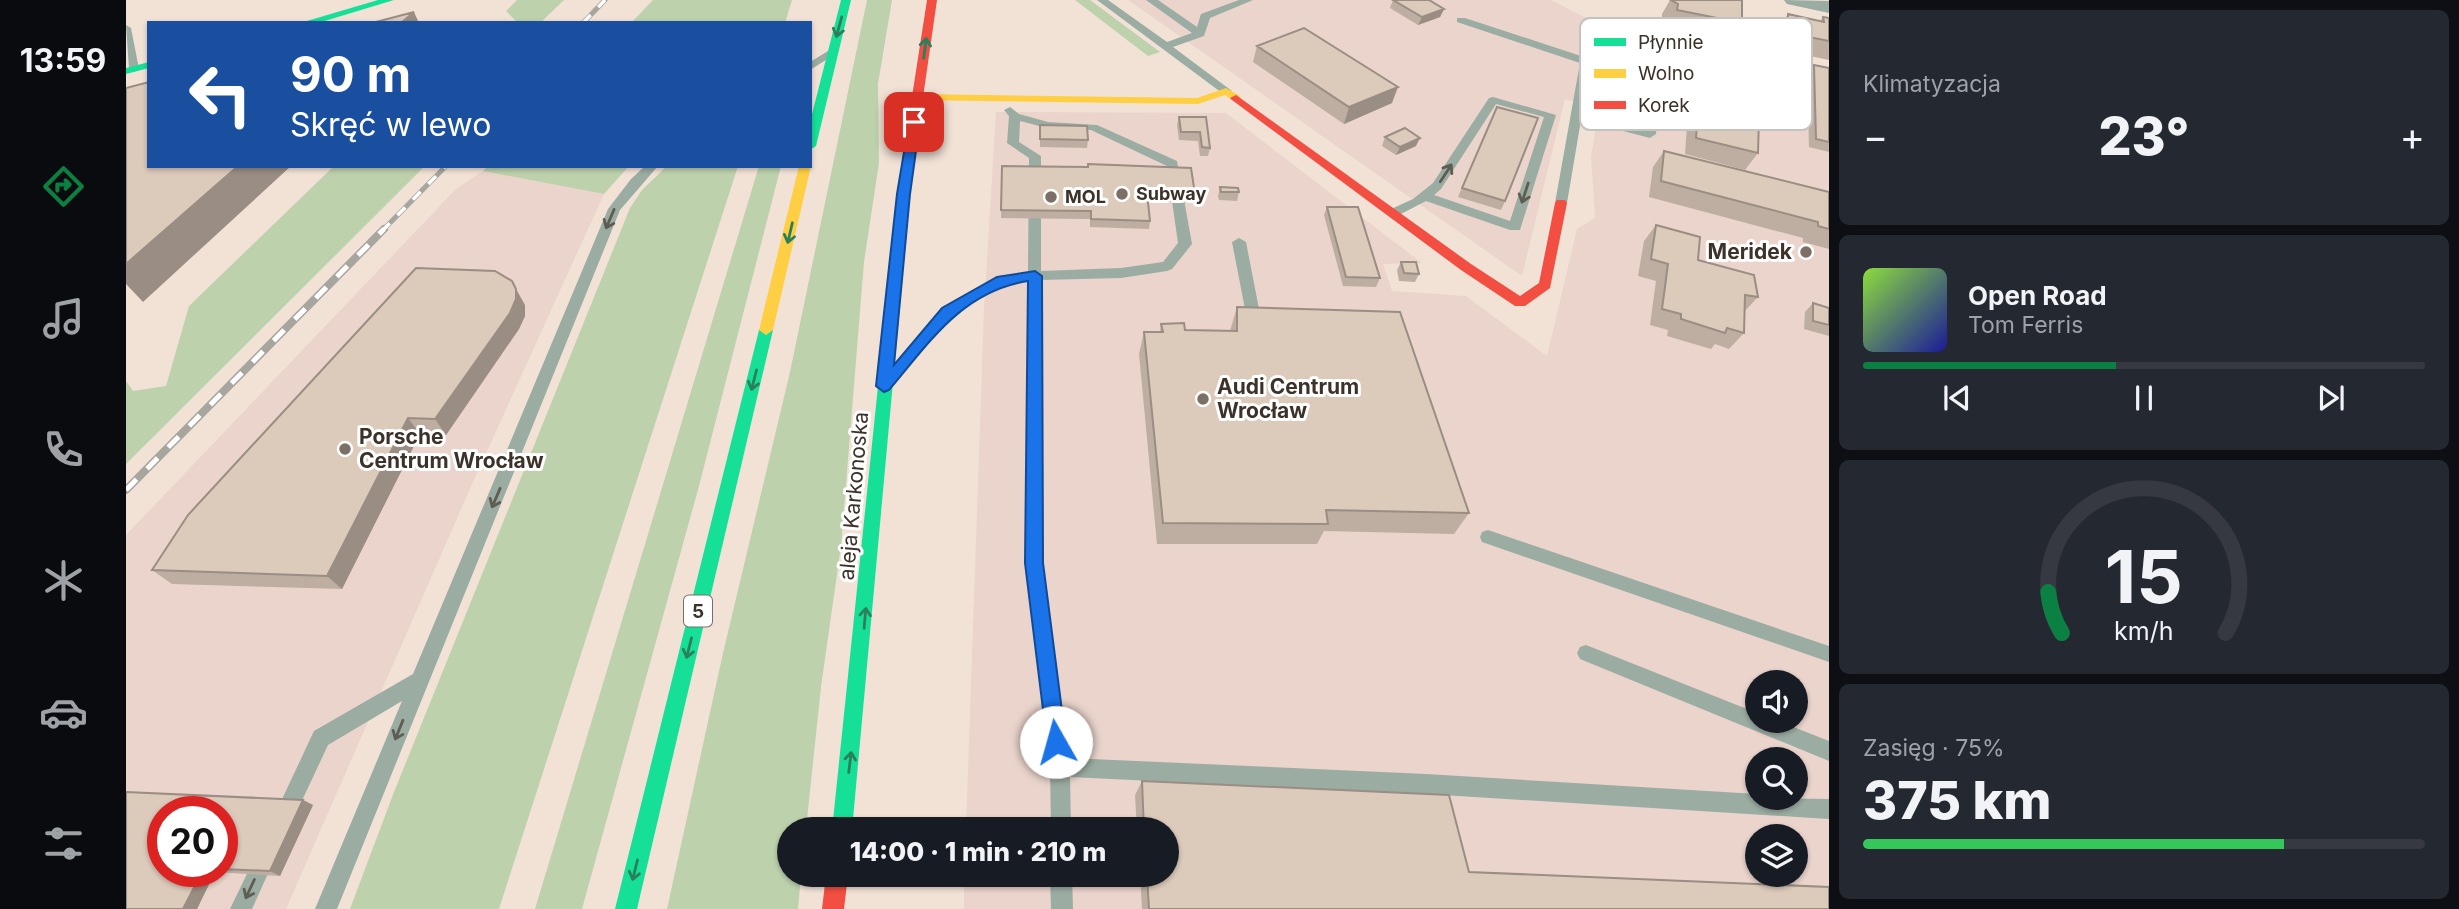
<!DOCTYPE html>
<html lang="pl">
<meta charset="utf-8">
<style>
:root{--surface:#171b24;--page:#242831;--text:#f1f3f6;--muted:#9ea1a6;--line:#363941;--accent:#0b8043}
body{margin:0;font-family:Inter,sans-serif;background:var(--page);color:var(--text);height:100vh;display:flex;flex-direction:column;font-size:26px;white-space:nowrap}
*{box-sizing:border-box;margin:0}
p{font-size:23px;color:var(--muted)}
.icon{flex:none;width:38px;height:38px;fill:none;stroke:currentColor;stroke-width:2;stroke-linecap:round;stroke-linejoin:round}
.map{position:relative;flex:1;overflow:hidden}
.drawer{display:flex;flex-direction:column;gap:10px;padding:10px;background:#0d0f14;width:630px}
.drawer>*{flex:none}
.hud{position:absolute;left:21px;top:21px;width:665px;height:147px;border-radius:0px;box-shadow:0 2px 5px #0004;background:#1a4fa0;color:#fff;overflow:hidden}
.controls{position:absolute;left:1619px;top:670px;display:grid;gap:14px}
.controls a{display:grid;place-items:center;width:63px;height:63px;border-radius:50%;background:var(--surface);box-shadow:0 2px 5px #0004;font-size:35px}
.speed{position:absolute;left:21px;top:796px;display:flex;gap:14px;font-size:35px;font-weight:700;text-align:center}
.speed>*{display:grid;place-content:center;width:91px;height:91px;border-radius:50%;background:var(--surface);box-shadow:0 2px 5px #0004;line-height:1}
.speed .limit{border:10px solid #d22;background:#fff;color:#111}
.pin{position:absolute;display:grid;place-items:center;width:60px;height:60px;color:#fff;margin:-30px;border-radius:14px;box-shadow:0 4px 10px #0006}
.me{position:absolute;width:77px;margin:-38px;rotate:353deg;stroke-linejoin:round;filter:drop-shadow(0 0 5px #0008)}
.turn{display:flex;align-items:center;gap:24px;height:147px;padding:0 28px;font-size:32px}
.turn .icon{width:91px;height:91px;stroke-width:2.5}
.turn b{display:block;font-size:49px;line-height:60px}
.big{font-size:52px;font-weight:800;line-height:1.1}
.drawer .tile{flex:1;display:flex;flex-direction:column;justify-content:center;gap:10px;min-width:0;padding:0 24px;border-radius:10px;background:var(--page)}
.drawer .dial{align-items:center;gap:0}
.dial svg{height:182px;overflow:visible;fill:none;stroke:var(--line);stroke-width:7;stroke-linecap:round;text-anchor:middle}
.dial text{fill:var(--text);stroke:none}
.song{display:flex;align-items:center;gap:21px}
.cover{width:84px;height:84px;border-radius:10px;background:linear-gradient(135deg,hsl(90 70% 55%),hsl(240 70% 35%))}
.played{height:7px;border-radius:4px;background:linear-gradient(90deg,var(--accent) 45%,var(--line) 45%)}
.keys{display:flex;justify-content:space-around;direction:ltr}
.heat{display:flex;justify-content:space-between;align-items:center;font-size:38px;direction:ltr}
.charge{height:10px;border-radius:5px;background:linear-gradient(90deg,#34c759 75%,var(--line) 0)}
.trip{position:absolute;left:651px;top:817px;width:402px;height:70px;border-radius:35px;background:var(--surface);box-shadow:0 2px 5px #0004;font-weight:800;line-height:70px;text-align:center}
main{display:flex;flex:1;min-height:0}
.menu{display:flex;flex-direction:column;width:126px;justify-content:space-around;align-items:center;background:#090b0e;color:var(--muted)}
.menu .icon{width:49px;height:49px}
.menu .active{color:var(--accent)}
.menu b{font-size:32px;color:var(--text)}
.map>svg:first-child{display:block}
.commercial{fill:#ead4cc;fill-rule:evenodd}
.green{fill:#bdd1ad}
.lines{fill:none;stroke-linecap:round;stroke-linejoin:round}
.lane{fill:#9baca2;fill-rule:evenodd}
.street{fill:#9baca2;fill-rule:evenodd}
.fast{fill:#16e098;fill-rule:evenodd}
.slow{fill:#ffcf43;fill-rule:evenodd}
.jam{fill:#f24e42;fill-rule:evenodd}
.rail-far1-casing{stroke:#a6a69f;stroke-width:5}
.rail-casing{stroke:#a6a69f;stroke-width:8}
.rail-far1{stroke:#fff;stroke-width:3.5;stroke-dasharray:11;stroke-linecap:butt}
.rail{stroke:#fff;stroke-width:5;stroke-dasharray:15;stroke-linecap:butt}
.wall{fill:#bdaea1;fill-rule:evenodd}
.shaded-wall{fill:#9a8d83}
.building{fill:#dccabb;stroke:#9a8d83;stroke-width:2}
.oneway{stroke:#2b805b}
.oneway2{stroke:#5e5d53}
.route{fill:#1a73e8;stroke:#114b97;stroke-width:2}
.poi-dot{fill:#7c7066;stroke:#fff;stroke-width:2.5}
.labels{text-anchor:middle;stroke-width:6;stroke-linejoin:round;paint-order:stroke}
.far-poi-label{font-size:18px;font-weight:bold;fill:#3d3229;stroke:#fff;text-anchor:start}
.shield{fill:#fff;stroke:#777069;stroke-width:2}
.shield-label{font-size:19px;font-weight:bold;fill:#3d3229}
.poi-label{font-size:21px;font-weight:bold;fill:#3d3229;stroke:#fff;text-anchor:start}
.street-label{font-size:21px;fill:#3d3229;stroke:#fff}
.key{fill:#fff;stroke:#c5c2bf;stroke-width:2}
.key-label{font-size:19px;fill:#3d3229}
</style>
<main>
<nav class="menu">
<b>13:59</b>
<svg class="icon active" aria-label="directions" viewBox="0 0 24 24"><path d="M12 3l9 9-9 9-9-9zM9 14v-3h6M13 9l2 2-2 2"/></svg>
<svg class="icon" aria-label="music" viewBox="0 0 24 24"><path d="M9 18V5l10-2v13"/><circle cx="6" cy="18" r="3"/><circle cx="16" cy="16" r="3"/></svg>
<svg class="icon" aria-label="phone" viewBox="0 0 24 24"><path d="M5 4h4l2 5-3 2q2 4 5 5l2-3 5 2v4C11 20 4 13 5 4z"/></svg>
<svg class="icon" aria-label="climate" viewBox="0 0 24 24"><path d="M12 3v18M4 7l16 10M4 17L20 7"/></svg>
<svg class="icon" aria-label="car" viewBox="0 0 24 24"><path d="M5 17H2v-5l4-1 3-4h7l3 4 3 1v5h-3M9 17h6M6 11h13"/><circle cx="7" cy="17" r="2"/><circle cx="17" cy="17" r="2"/></svg>
<svg class="icon" aria-label="filters" viewBox="0 0 24 24"><path d="M4 7h16M4 17h16"/><circle cx="9" cy="7" r="2"/><circle cx="15" cy="17" r="2"/></svg>
</nav>
<div class="map">
<svg width="1703" height="909" viewBox="0 0 1703 909">
<rect width="100%" height="100%" fill="#f2e2d6"/>
<!-- commercial -->
<path class="commercial" d="M1002,0H1425L1458,17L1703,68V909H838V875H1041V830L840,829L858,309L870,112L1100,113L1296,263L1257,264L1266,291L1340,296L1421,356L1451,229L1469,218L1465,156L1473,110L1439,99L1396,276ZM1631,682H1670V721H1631ZM1631,760H1670V798H1631ZM1631,836H1670V875H1631Z
M357,171L478,194L347,482L160,909H0V535L330,189ZM37,812H96V872H37Z"/>
<!-- green -->
<path class="green" d="M391,0H438L414,23H392L380,11Z
M527,0H666L659,23H505Z
M741,0H766L752,84L753,163L738,262L715,546L695,687L680,829L663,830V875H675L672,909H541L597,653L664,372Z
M949,0H964L1034,52L1022,56Z
M208,166H299L0,464V381L7,391L40,386L63,306Z
M362,166H503L478,194L357,171Z
M541,166H612L373,909H224L268,792L504,208L516,190Z
M633,166H655L573,486L456,909H409Z"/>
<g class="lines">
<!-- lane -->
<path class="lane" d="M971,0H982L1041,42L1066,33L1020,0H1032L1071,27L1075,14L1113,0H1127L1084,18L1078,36L1047,47L1106,91L1096,93Z
M1331,18H1339L1464,59L1457,113L1519,129L1528,39L1537,37L1530,134L1524,138L1455,120L1441,203L1439,206H1431L1429,203L1454,63L1331,22Z
M0,25L5,28L13,69L8,72L3,69Z
M702,51L711,53L684,70V62Z
M1367,97L1430,115L1394,230H1384L1300,201L1271,216H1263V210L1287,199L1307,183L1363,98ZM1370,104L1418,117L1384,221L1308,195L1315,189Z
M884,107L893,114L922,122L971,125L1051,161L1066,244L1046,269L1041,271L995,278L915,280L917,563L943,758L1300,774L1631,794V798L1703,799V819L1300,794L944,777L945,830H925L924,767L899,563L902,281C840,289 808,337 770,382L765,384L758,378L816,309L870,277L902,272L903,158L881,143L883,116L878,110ZM894,121L921,128L965,130L1041,166L1052,243L1037,262L995,268L915,271V156L893,142Z
M519,166H532L494,210L211,909H189L276,701L202,745L165,824L158,827L151,824L148,817L151,810L188,731L287,674L482,209L505,179Z
M1113,238L1120,242L1133,309L1126,314L1119,309L1106,242Z
M1362,530L1703,646V662L1356,542L1354,537L1356,532Z
M1460,645L1631,713V721H1652L1703,741V761L1454,659L1451,653L1454,647Z
M140,846L147,849L150,856L126,909H104L133,849Z
M924,875H946L947,909H925Z"/>
<!-- street -->
<path class="street" d="M1658,0L1703,1V13L1661,4Z"/>
<!-- fast -->
<path class="fast" d="M252,0H268L192,23H174Z
M715,0H725L690,146L684,150V122Z
M23,62V68L0,74V68Z
M780,170L786,174L726,830H706L774,174Z
M640,325L647,330L511,909H489L633,330Z"/>
<!-- slow -->
<path class="slow" d="M1100,88L1114,96V100H1106L1099,95L1072,104L792,100L786,97L792,94L1071,98Z
M684,165L685,166L647,330L640,335L633,330L673,166Z"/>
<!-- jam -->
<path class="jam" d="M801,0H811L786,174L780,178L774,174Z
M1110,95L1345,264L1394,296L1413,283L1429,203L1431,200H1439L1441,203L1424,288L1399,306H1389L1335,270L1106,100L1104,98Z
M700,875H722L718,909H696Z"/>
<!-- rail-far1 casing -->
<g class="rail-far1-casing">
<path id="rail-far1" d="M457,23L479,0
M256,231L320,166"/>
</g>
<!-- rail casing -->
<g class="rail-casing">
<path id="rail" d="M0,490L258,229"/>
</g>
<!-- rail-far1 -->
<use href="#rail-far1" class="rail-far1"/>
<!-- rail -->
<use href="#rail" class="rail"/>
</g>
<!-- wall -->
<path class="wall" d="M1267,0L1318,9L1314,17L1292,25L1264,8Z
M1544,0H1614L1616,23L1606,37L1627,115L1632,153L1619,170L1559,154L1567,39L1572,32L1541,25L1542,20L1536,17V14Z
M1662,14L1694,21L1697,17L1703,18V60L1651,49V43L1644,39V37L1655,21H1657Z
M1131,46L1266,103L1218,124L1127,62Z
M1688,65L1703,68V152L1683,147L1681,73Z
M1367,116L1379,201L1375,210L1332,197Z
M1053,117H1080L1084,148L1082,156H1074L1072,141L1053,140L1051,125Z
M914,125L962,140L961,148L914,147Z
M1259,137L1290,146L1270,155L1256,146Z
M1538,151L1703,192V249L1677,242V238L1523,197L1527,167Z
M876,166L1069,194L1067,202H1022L1024,221L1023,229L964,227V219L875,218Z
M1094,187L1113,192L1111,201L1093,200L1092,196Z
M1201,207L1254,278L1250,287L1217,286L1198,215Z
M1530,225L1572,260L1632,297L1618,312V333L1603,349L1589,344L1585,349L1541,336L1542,330L1524,325L1530,281L1512,276L1518,241Z
M1275,262L1293,274L1289,282L1273,281L1271,270Z
M1687,303L1703,308V336L1678,329L1679,312Z
M399,305V316L393,329L320,435L294,434L216,589L46,584L26,570Z
M1111,307L1343,513L1328,534L1198,531L1191,544H1031L1013,354L1018,332H1034L1035,324L1059,330L1104,331Z
M1016,781L1343,872L1703,909H1016L1014,875H1041V830H1011L1009,795Z
M0,792L177,800L187,805L154,876L89,872L71,909H0ZM37,812H96V872H37Z"/>
<!-- shaded-wall -->
<path class="shaded-wall" d="M1318,9L1314,17L1292,25L1296,17Z
M288,12L293,23H275Z
M1272,87L1266,103L1218,124L1223,107Z
M1294,138L1290,146L1270,155L1274,147Z
M112,166H165L17,302L0,284V264Z
M390,289L399,305V316L393,329L320,435L309,419Z
M282,418L294,434L216,589L201,576Z
M177,800L187,805L154,876L144,871Z
M76,872H89L71,909H57Z"/>
<!-- building -->
<path class="building" d="M1267,0H1303L1318,9L1296,17Z
M1545,0H1616V23L1551,10L1552,4Z
M288,12L275,23H246Z
M1662,14L1698,22L1697,17L1703,18V41L1663,33V27L1655,23V21L1662,20Z
M1178,28L1272,87L1223,107L1131,46Z
M1688,65L1703,68V142L1690,139Z
M23,82V166H112L0,264V88Z
M1573,102L1633,116L1632,153L1570,138Z
M1371,107L1412,118L1379,201L1336,188Z
M1053,117H1080L1084,148L1076,147L1074,132H1055Z
M914,125L961,126L962,140L914,139Z
M1279,128L1294,138L1274,147L1259,137Z
M1538,151L1703,192V229L1692,226V222L1535,181Z
M962,164L1065,168L1069,194L1021,193L1024,221L965,219V211L875,210L876,166L962,167Z
M1094,187L1112,188L1113,192H1095Z
M1201,207H1232L1254,278L1220,277Z
M1530,225L1574,237L1572,260L1628,275L1632,297L1619,295L1618,333L1601,328L1599,333L1555,319V314L1536,309L1542,264L1525,259Z
M1275,262H1290L1293,274L1278,273Z
M290,268L369,271L386,281L390,289V299L384,313L309,419L282,418L201,576L26,570L62,515Z
M1687,303L1703,308V325L1687,321Z
M1111,307L1274,312L1343,513L1200,510L1202,524L1037,523L1018,332H1037L1035,324L1058,323L1059,330L1111,331Z
M1016,781L1323,795L1343,872L1703,887V909H1023L1021,875H1041V830H1018Z
M0,792L177,800L144,871L96,869V812H37V872H76L57,909H0Z"/>
<!-- one-way arrows -->
<defs><path id="oneway-shaft" d="M-6 0H5M1.5-3L5.5 0L1.5 3" fill="none" stroke-width="1.6" stroke-linecap="round" stroke-linejoin="round" transform="scale(1.75)"/></defs>
<g class="oneway">
<use href="#oneway-shaft" transform="translate(713 27) rotate(105)"/>
<use href="#oneway-shaft" transform="translate(799 48) rotate(-82)"/>
<use href="#oneway-shaft" transform="translate(664 233) rotate(103)"/>
<use href="#oneway-shaft" transform="translate(628 380) rotate(104)"/>
<use href="#oneway-shaft" transform="translate(739 618) rotate(-85)"/>
<use href="#oneway-shaft" transform="translate(563 648) rotate(104)"/>
<use href="#oneway-shaft" transform="translate(724 762) rotate(-83)"/>
<use href="#oneway-shaft" transform="translate(509 870) rotate(104)"/>
</g>
<g class="oneway2">
<use href="#oneway-shaft" transform="translate(1320 173) rotate(-57)"/>
<use href="#oneway-shaft" transform="translate(1399 193) rotate(108)"/>
<use href="#oneway-shaft" transform="translate(484 219) rotate(113)"/>
<use href="#oneway-shaft" transform="translate(370 498) rotate(113)"/>
<use href="#oneway-shaft" transform="translate(273 730) rotate(112)"/>
<use href="#oneway-shaft" transform="translate(124 889) rotate(115)"/>
</g>
<!-- route -->
<path class="route" d="M788,119L794,122L784,194L768,365L816,308L871,277L909,271L916,276L917,563L940,742L937,749L930,751L923,749L921,742L899,563L902,281C836,291 803,343 763,390L758,392L750,386L771,194L783,122Z"/>
<!-- markers -->
<g class="poi-dot">
<circle cx="996" cy="194" r="7"/>
<circle cx="925" cy="197" r="7"/>
<circle cx="1680" cy="252" r="7"/>
<circle cx="1077" cy="399" r="7"/>
<circle cx="219" cy="449" r="7"/>
</g>
<g class="labels">
<!-- far-poi labels -->
<g class="far-poi-label">
<text x="1010" y="200">Subway</text>
<text x="939" y="203">MOL</text>
</g>
<!-- shield labels -->
<rect class="shield" x="558" y="595.5" width="28" height="31" rx="5"/>
<g class="shield-label">
<text x="572" y="618">5</text>
</g>
<!-- poi labels -->
<g class="poi-label">
<text x="1666" y="259" text-anchor="end">Meridek</text>
<text x="1091" y="394">Audi Centrum<tspan x="1091" dy="24">Wrocław</tspan></text>
<text x="233" y="444">Porsche<tspan x="233" dy="24">Centrum Wrocław</tspan></text>
</g>
<!-- street labels -->
<g class="street-label">
<text transform="translate(728 496) rotate(-85)" y="7">aleja Karkonoska</text>
</g>
</g>
<!-- legend -->
<rect x="1454" y="18" width="232" height="112" rx="10" class="key"/>
<rect x="1468" y="38" width="32" height="8" fill="#16e098"/>
<rect x="1468" y="69" width="32" height="9" fill="#ffcf43"/>
<rect x="1468" y="101" width="32" height="8" fill="#f24e42"/>
<g class="key-label">
<text x="1512" y="49">Płynnie</text>
<text x="1512" y="80">Wolno</text>
<text x="1512" y="112">Korek</text>
</g>
</svg>
<div class="controls">
<a><svg class="icon" aria-label="sound" viewBox="0 0 24 24"><path d="M4 9h4l5-4v14l-5-4H4zM17 9q2 3 0 6"/></svg></a>
<a><svg class="icon" aria-label="search" viewBox="0 0 24 24"><circle cx="10" cy="10" r="6"/><path d="M15 15l6 6"/></svg></a>
<a><svg class="icon" aria-label="layers" viewBox="0 0 24 24"><path d="M12 4l9 5-9 5-9-5zM3 14l9 5 9-5"/></svg></a>
</div>
<div class="speed"><div class="limit">20</div></div>
<div class="pin" style="left:788px;top:122px;background:#d93025"><svg class="icon" aria-label="arrive" viewBox="0 0 24 24"><path d="M6 21V4h12l-3 4 3 4H6"/></svg></div>
<svg class="me" style="left:930px;top:742px" viewBox="-20 -20 40 40"><circle r="19" fill="#fff"/><path d="M0-13L10 11 0 6-10 11z" fill="#1a73e8"/></svg>
<div class="trip">14:00 · 1 min · 210 m</div>
<div class="hud">
<div class="turn"><svg class="icon" aria-label="left" viewBox="0 0 24 24"><path d="M17 20v-9H6M10 6l-5 5 5 5"/></svg><div><b>90 m</b>Skręć w lewo</div></div>
</div>
</div>
<section class="drawer">
<div class="tile"><p>Klimatyzacja</p>
<div class="heat"><a>−</a><b class="big">23°</b><a>+</a></div>
</div>
<div class="tile">
<div class="song"><i class="cover"></i><div><b>Open Road</b><p>Tom Ferris</p></div></div>
<div class="played"></div>
<div class="keys"><svg class="icon" aria-label="previous" viewBox="0 0 24 24"><path d="M18 5L8 12l10 7zM5 5v14"/></svg><svg class="icon" aria-label="pause" viewBox="0 0 24 24"><path d="M8 5v14M16 5v14"/></svg><svg class="icon" aria-label="next" viewBox="0 0 24 24"><path d="M6 5l10 7-10 7zM19 5v14"/></svg></div>
</div>
<div class="tile dial"><svg viewBox="0 0 100 80">
<path d="M14 69A42 42 0 1 1 86 69"/>
<path d="M14 69A42 42 0 0 1 8 51" stroke="#0b8043"/>
<text x="50" y="56" font-size="32" font-weight="700">15</text>
<text x="50" y="72" font-size="11">km/h</text>
</svg></div>
<div class="tile"><p>Zasięg · 75%</p><b class="big">375 km</b><div class="charge"></div></div>
</section>
</main>
